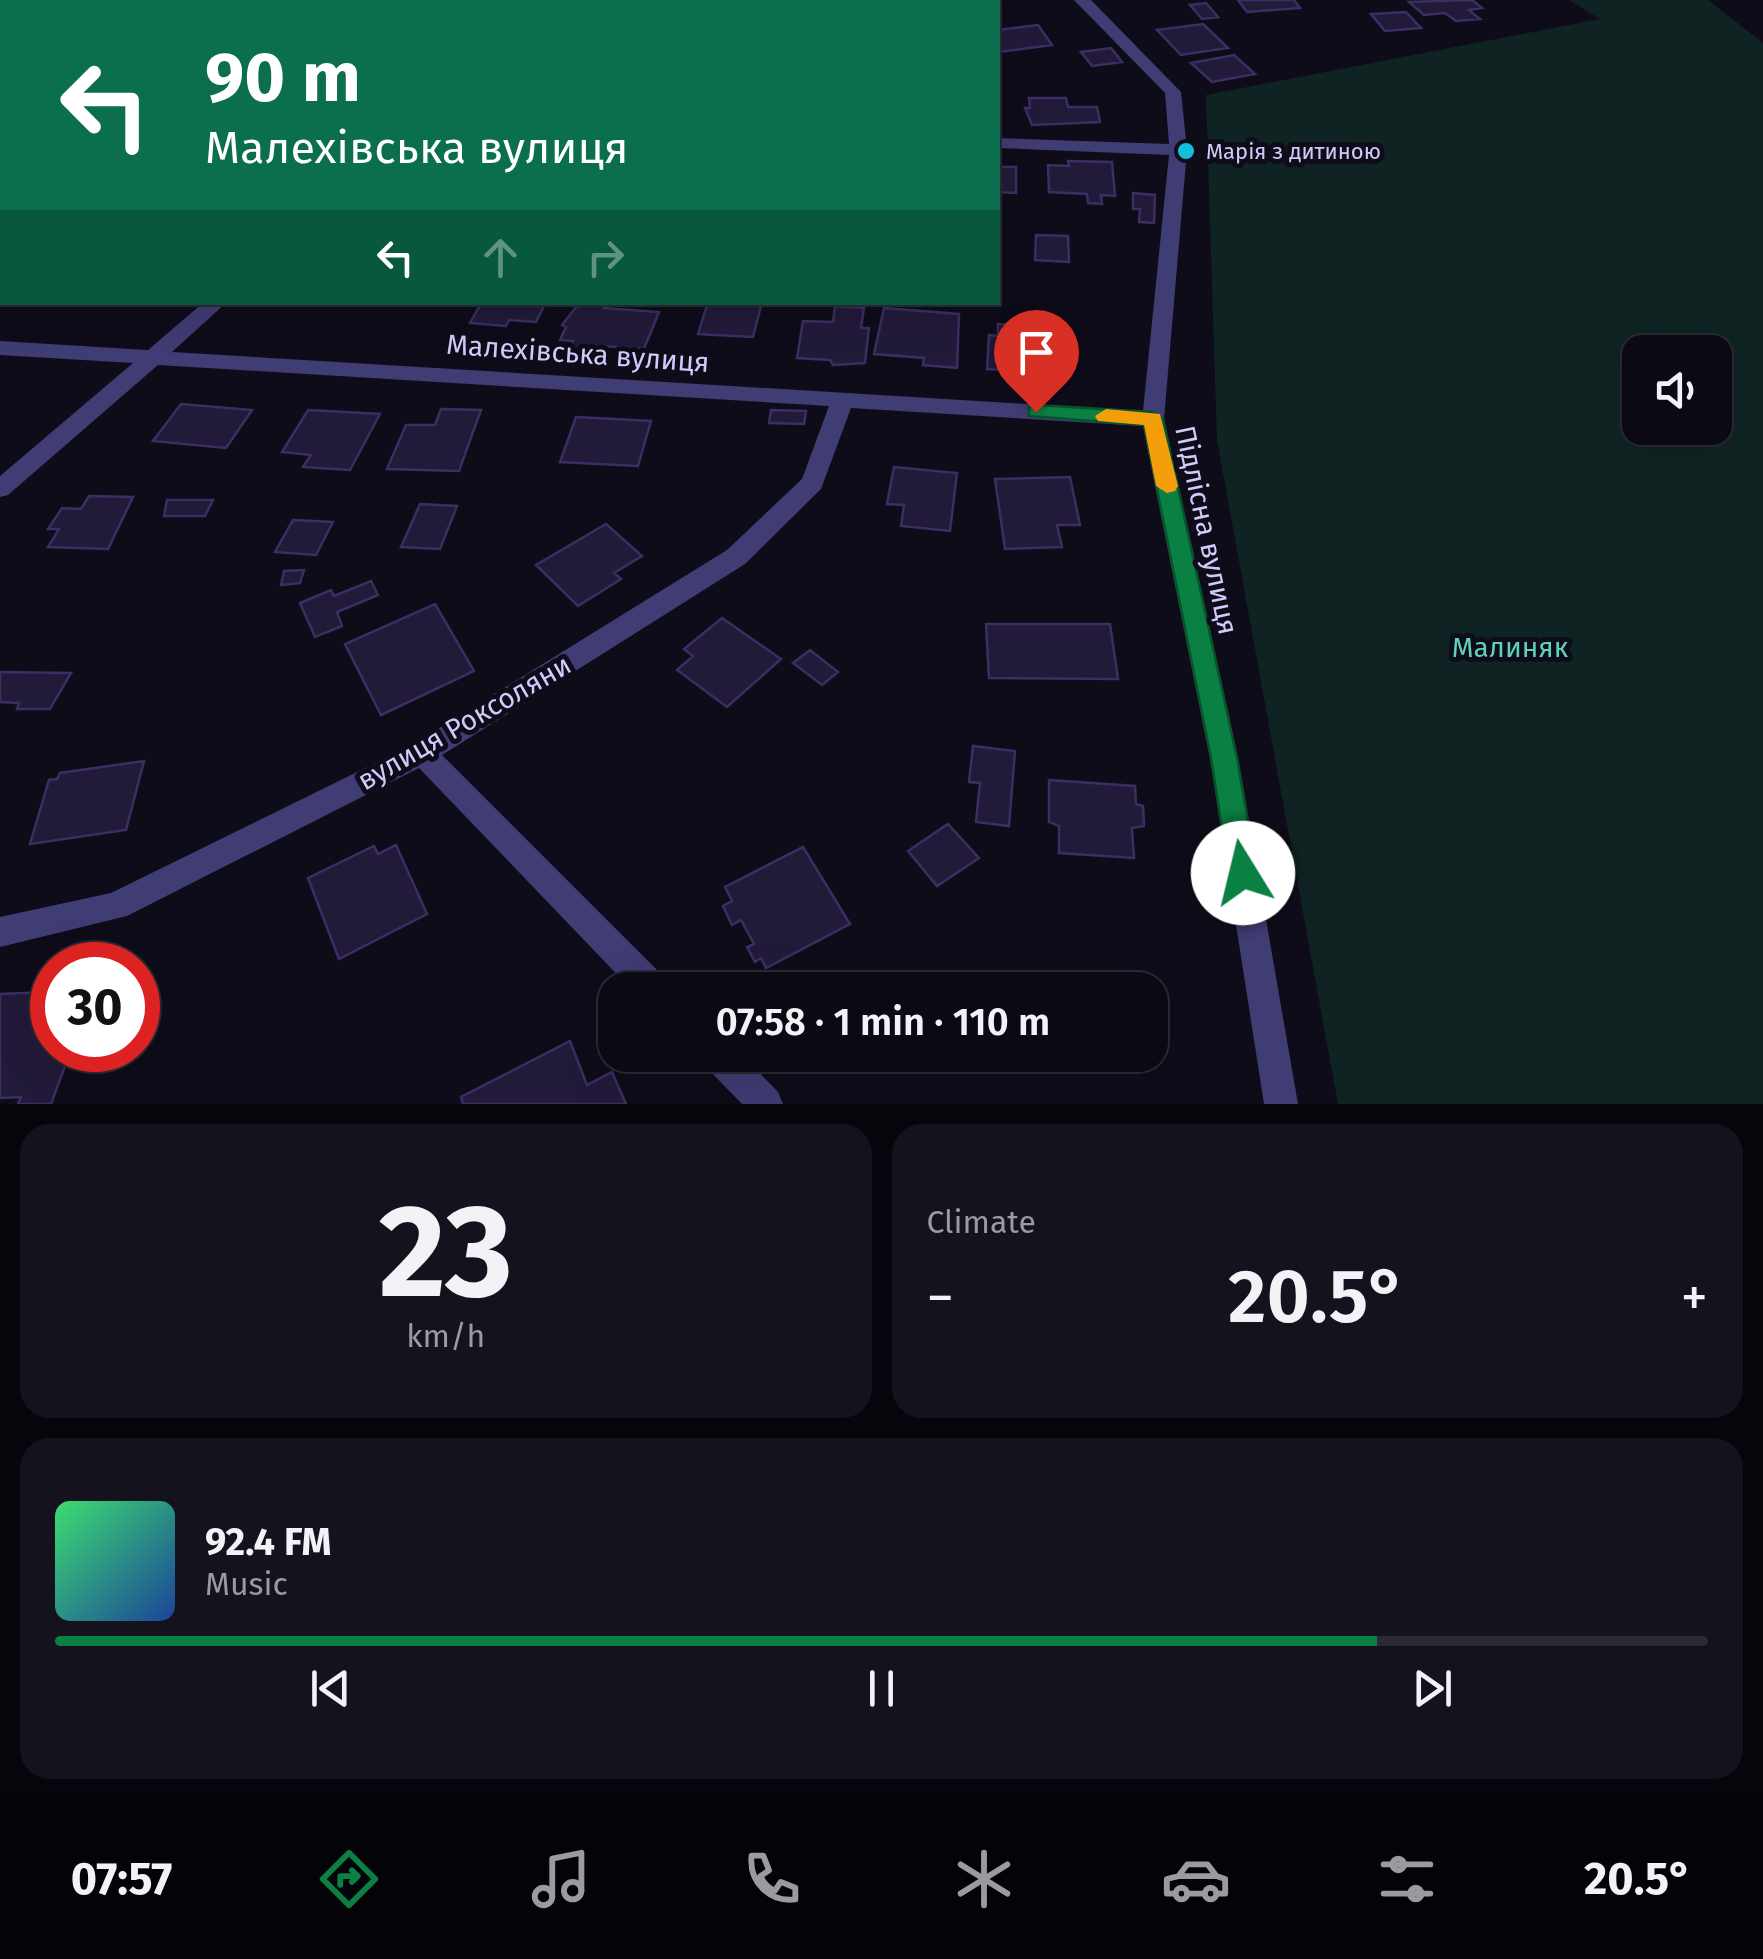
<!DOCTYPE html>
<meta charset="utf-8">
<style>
:root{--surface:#0b0914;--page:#14121d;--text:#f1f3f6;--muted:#9a9aa0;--line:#2b2a34;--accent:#0b8043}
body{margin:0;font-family:"Fira Sans",sans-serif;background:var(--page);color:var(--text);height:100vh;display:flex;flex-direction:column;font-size:38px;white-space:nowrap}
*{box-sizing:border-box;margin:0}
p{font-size:32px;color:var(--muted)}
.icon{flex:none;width:55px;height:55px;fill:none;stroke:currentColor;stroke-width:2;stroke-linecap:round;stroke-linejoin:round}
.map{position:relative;height:1104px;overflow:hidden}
.panel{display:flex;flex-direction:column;gap:20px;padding:20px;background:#06050b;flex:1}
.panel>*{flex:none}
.banner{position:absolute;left:0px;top:0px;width:1000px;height:305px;box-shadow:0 10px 40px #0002,0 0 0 2px var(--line);background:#0b6e4f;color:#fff;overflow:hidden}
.buttons{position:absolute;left:1622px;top:335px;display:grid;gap:20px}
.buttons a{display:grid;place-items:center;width:110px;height:110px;border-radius:20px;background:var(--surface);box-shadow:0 10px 40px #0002,0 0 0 2px var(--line);font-size:50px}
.speed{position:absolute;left:30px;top:942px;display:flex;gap:20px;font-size:50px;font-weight:700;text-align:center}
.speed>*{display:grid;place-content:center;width:130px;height:130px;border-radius:50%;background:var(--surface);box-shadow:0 10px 40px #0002,0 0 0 2px var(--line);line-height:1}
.speed .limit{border:15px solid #d22;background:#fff;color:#111}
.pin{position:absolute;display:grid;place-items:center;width:85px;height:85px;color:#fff;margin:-102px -42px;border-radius:50% 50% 50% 0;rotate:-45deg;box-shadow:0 0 10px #0007}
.pin .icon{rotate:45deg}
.me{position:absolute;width:110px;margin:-55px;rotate:351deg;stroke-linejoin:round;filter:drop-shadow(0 0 8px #0008)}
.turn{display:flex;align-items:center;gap:35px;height:210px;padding:0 40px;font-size:45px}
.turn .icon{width:130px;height:130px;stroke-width:2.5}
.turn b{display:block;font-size:70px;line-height:85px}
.lanes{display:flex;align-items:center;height:95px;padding:0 40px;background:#0003;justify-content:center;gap:50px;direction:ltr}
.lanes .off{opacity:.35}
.big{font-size:75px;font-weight:600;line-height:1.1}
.panel .card{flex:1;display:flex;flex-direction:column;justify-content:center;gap:15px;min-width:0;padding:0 35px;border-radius:30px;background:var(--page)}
.panel .dial{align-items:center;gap:0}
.dial b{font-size:130px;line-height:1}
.song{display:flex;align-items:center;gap:30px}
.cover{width:120px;height:120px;border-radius:15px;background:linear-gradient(135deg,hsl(140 70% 55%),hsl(220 70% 35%))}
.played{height:10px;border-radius:5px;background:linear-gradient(90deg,var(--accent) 80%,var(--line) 80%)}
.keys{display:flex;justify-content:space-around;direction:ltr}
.heat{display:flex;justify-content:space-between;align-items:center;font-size:55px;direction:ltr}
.panel .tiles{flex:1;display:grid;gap:20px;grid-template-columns:1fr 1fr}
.card:last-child{grid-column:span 2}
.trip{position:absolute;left:598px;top:972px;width:570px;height:100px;border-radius:30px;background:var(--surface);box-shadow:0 10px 40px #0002,0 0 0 2px var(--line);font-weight:600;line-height:100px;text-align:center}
.dock{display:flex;height:160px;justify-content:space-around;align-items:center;background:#040408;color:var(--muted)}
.dock .icon{width:70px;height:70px}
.dock .on{color:var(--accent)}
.dock b{font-size:45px;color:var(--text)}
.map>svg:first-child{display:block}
.green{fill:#102323;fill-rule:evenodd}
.building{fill:#221a39;stroke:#3b2e62;stroke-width:2.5}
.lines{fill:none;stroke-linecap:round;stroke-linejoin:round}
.minor{fill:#403c74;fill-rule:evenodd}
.route{fill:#0b8043;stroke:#07532c;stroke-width:2.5}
.slow{fill:#f59e0b}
.poi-dot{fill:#15beda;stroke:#0f0c1a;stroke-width:4}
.labels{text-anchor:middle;stroke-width:10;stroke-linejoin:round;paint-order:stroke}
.far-poi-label{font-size:22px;fill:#d2cafa;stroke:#0f0c1a;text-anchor:start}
.street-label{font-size:28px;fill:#d2cafa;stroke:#0f0c1a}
.park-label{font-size:28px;fill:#5fd1ba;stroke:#0f0c1a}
</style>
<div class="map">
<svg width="1763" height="1104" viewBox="0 0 1763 1104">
<rect width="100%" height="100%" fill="#0f0c1a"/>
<!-- green -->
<path class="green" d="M1569,0H1708L1763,43V1104H1338L1217,440L1206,95L1600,19ZM1640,352H1715V428H1640Z"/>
<!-- building -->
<path class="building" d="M1238,0H1294L1300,8L1247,12Z
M1472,0L1482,8L1469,10L1480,19L1456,21L1445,13L1424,15L1409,2Z
M1206,3L1218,17L1202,19L1190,5Z
M1406,12L1421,28L1385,31L1371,14Z
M1203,24L1228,48L1181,55L1157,30Z
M1038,25L1052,45L998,52V30Z
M1111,48L1122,62L1092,66L1081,52Z
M1234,55L1255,74L1212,82L1191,63Z
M1029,98H1066L1068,107H1097L1100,122L1032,125L1025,108H1030Z
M1068,161L1112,162L1115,196L1101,195L1102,204L1088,203L1087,194L1049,192L1048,165L1069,166Z
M998,167H1016V193L998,192Z
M1133,193L1155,195L1154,223L1139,222L1140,209H1133Z
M1036,235L1068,236L1069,262L1035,260Z
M482,302H546L536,322L509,320L506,326L470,323Z
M580,302H606L604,308L659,312L644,349L589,345L585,351L569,350L573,341L560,340L566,327L562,325Z
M708,302H762L753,337L698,334Z
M835,306L864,308L861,328H869L865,363L833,365L830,360L797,358L803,321L833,322Z
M884,308L959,314L957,368L923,365L924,358L874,354Z
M998,324L1046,327V335L1065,336L1066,374L987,369L989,335L998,336Z
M181,404L252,410L226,448L153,441Z
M441,409L481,410L459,471L387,469L406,425H435Z
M308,410L380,414L350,470L303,467L311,455L282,452Z
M771,410L806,411L804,424L769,423Z
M576,417L651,421L638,466L560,462Z
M894,467L957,473L950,531L901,526L904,505L887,504Z
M1070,477L1080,525H1057L1062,547L1005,549L995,479Z
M89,496L133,497L108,549L48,547L59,529H48L62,508L81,509Z
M167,500H213L205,516H164Z
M420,504L457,506L440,549L401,547Z
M293,520L333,522L316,555L275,552Z
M606,524L642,556L614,573L621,579L578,606L536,565Z
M304,570L300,583L281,585L284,571Z
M371,581L378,595L337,612L342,626L315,637L300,603L331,590L334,596Z
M435,604L474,671L381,715L345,644Z
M722,618L781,659L727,707L677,670L693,656L684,649Z
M986,624H1110L1118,679L989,678Z
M810,650L838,672L822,685L793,663Z
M0,672L71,673L50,709H17L19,703L0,702Z
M973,746L1015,751L1009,826L976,822L980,783L969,782Z
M144,761L126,830L30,844L49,780L57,779L60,773Z
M1049,780L1135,786L1136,804L1143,806L1144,826L1132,828L1134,858L1059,853V826L1049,822Z
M948,824L979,858L937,886L908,851Z
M396,845L427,914L339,959L308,878L374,846L378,854Z
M803,847L850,924L766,968L761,958L755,962L747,947L754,944L741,920L732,925L723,906L732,901L725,887Z
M52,982V1050H71L51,1104H18L21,1097L0,1098V994L47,992Z
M570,1041L587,1085L612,1072L626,1104H463L461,1097Z"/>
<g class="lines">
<!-- minor -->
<path class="minor" d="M1074,0H1091L1181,92L1187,150L1164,419L1238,758L1298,1104H1264L1210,758L1143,426L851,408L821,489L745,564L442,755L666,979L670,990H632L419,768L127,916L0,947V917L111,893L412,745L727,550L802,479L829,406L158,365L8,495L0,497V476L133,363L0,355V341L148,350L204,302H227L172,352L1143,411L1169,155L998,148V138L1169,144L1165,93Z
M2,75V86L0,87V76Z
M0,98H2V108H0Z
M701,1055H742L778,1092L783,1104H742L706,1067Z"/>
</g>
<!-- route -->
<path class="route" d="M1036,405L1153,412L1163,419L1237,758L1257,873L1253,882L1243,886L1233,882L1229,873L1211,758L1144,425L1029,416V407Z"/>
<!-- slow -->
<path class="slow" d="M1106,409L1160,414L1178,486L1175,491L1167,493L1156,486L1144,425L1098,421L1095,416Z"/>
<!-- markers -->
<circle class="poi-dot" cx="1186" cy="151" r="10"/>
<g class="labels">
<!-- far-poi labels -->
<g class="far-poi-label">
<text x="1206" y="159">Марія з дитиною</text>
</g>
<!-- street labels -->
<g class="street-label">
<text transform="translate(578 353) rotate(4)" y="10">Малехівська вулиця</text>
<text transform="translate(1207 530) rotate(78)" y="10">Підлісна вулиця</text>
<text transform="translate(464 722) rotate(-30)" y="10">вулиця Роксоляни</text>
</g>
<!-- park labels -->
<g class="park-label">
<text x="1510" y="657">Малиняк</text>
</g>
</g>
</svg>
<div class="buttons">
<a><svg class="icon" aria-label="sound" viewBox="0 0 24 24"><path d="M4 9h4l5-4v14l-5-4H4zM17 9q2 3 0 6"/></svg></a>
</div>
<div class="speed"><div class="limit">30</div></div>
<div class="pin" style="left:1036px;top:412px;background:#d93025"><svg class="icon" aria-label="arrive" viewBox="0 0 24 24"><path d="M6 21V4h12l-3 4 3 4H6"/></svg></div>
<svg class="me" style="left:1243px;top:873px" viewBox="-20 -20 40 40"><circle r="19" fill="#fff"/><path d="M0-13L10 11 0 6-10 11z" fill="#0b8043"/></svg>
<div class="trip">07:58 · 1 min · 110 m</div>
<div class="banner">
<div class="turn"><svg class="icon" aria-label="left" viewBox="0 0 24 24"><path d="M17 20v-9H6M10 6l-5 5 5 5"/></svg><div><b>90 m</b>Малехівська вулиця</div></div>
<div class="lanes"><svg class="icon" aria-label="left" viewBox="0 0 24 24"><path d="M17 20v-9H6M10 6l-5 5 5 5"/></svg><svg class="icon off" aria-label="ahead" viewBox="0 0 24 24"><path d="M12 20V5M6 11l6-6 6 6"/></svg><svg class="icon off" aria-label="right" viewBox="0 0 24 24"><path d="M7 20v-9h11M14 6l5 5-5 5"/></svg></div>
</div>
</div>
<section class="panel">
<div class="tiles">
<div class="card dial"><b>23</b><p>km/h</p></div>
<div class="card"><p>Climate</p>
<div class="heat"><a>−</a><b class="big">20.5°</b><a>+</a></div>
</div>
<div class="card">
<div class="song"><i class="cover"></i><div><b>92.4 FM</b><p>Music</p></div></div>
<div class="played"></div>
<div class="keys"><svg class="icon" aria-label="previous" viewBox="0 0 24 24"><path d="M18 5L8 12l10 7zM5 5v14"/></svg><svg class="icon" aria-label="pause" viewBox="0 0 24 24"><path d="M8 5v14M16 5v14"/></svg><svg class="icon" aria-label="next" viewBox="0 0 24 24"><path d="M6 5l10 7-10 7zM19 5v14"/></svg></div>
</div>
</div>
</section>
<nav class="dock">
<b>07:57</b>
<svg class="icon on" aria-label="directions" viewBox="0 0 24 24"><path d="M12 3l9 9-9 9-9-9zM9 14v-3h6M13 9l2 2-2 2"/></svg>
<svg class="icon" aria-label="music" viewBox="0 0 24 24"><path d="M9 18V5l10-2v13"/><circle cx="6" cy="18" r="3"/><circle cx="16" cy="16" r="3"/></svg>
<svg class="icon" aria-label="phone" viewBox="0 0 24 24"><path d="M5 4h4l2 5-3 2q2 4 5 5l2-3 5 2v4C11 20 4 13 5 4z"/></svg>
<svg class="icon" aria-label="climate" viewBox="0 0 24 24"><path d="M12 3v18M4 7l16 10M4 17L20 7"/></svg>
<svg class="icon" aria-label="car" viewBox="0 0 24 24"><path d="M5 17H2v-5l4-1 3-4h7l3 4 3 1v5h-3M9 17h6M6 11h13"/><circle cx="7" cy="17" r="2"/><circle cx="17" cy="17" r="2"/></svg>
<svg class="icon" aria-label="filters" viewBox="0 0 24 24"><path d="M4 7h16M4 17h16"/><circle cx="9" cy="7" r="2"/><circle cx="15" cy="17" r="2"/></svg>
<b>20.5°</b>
</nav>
